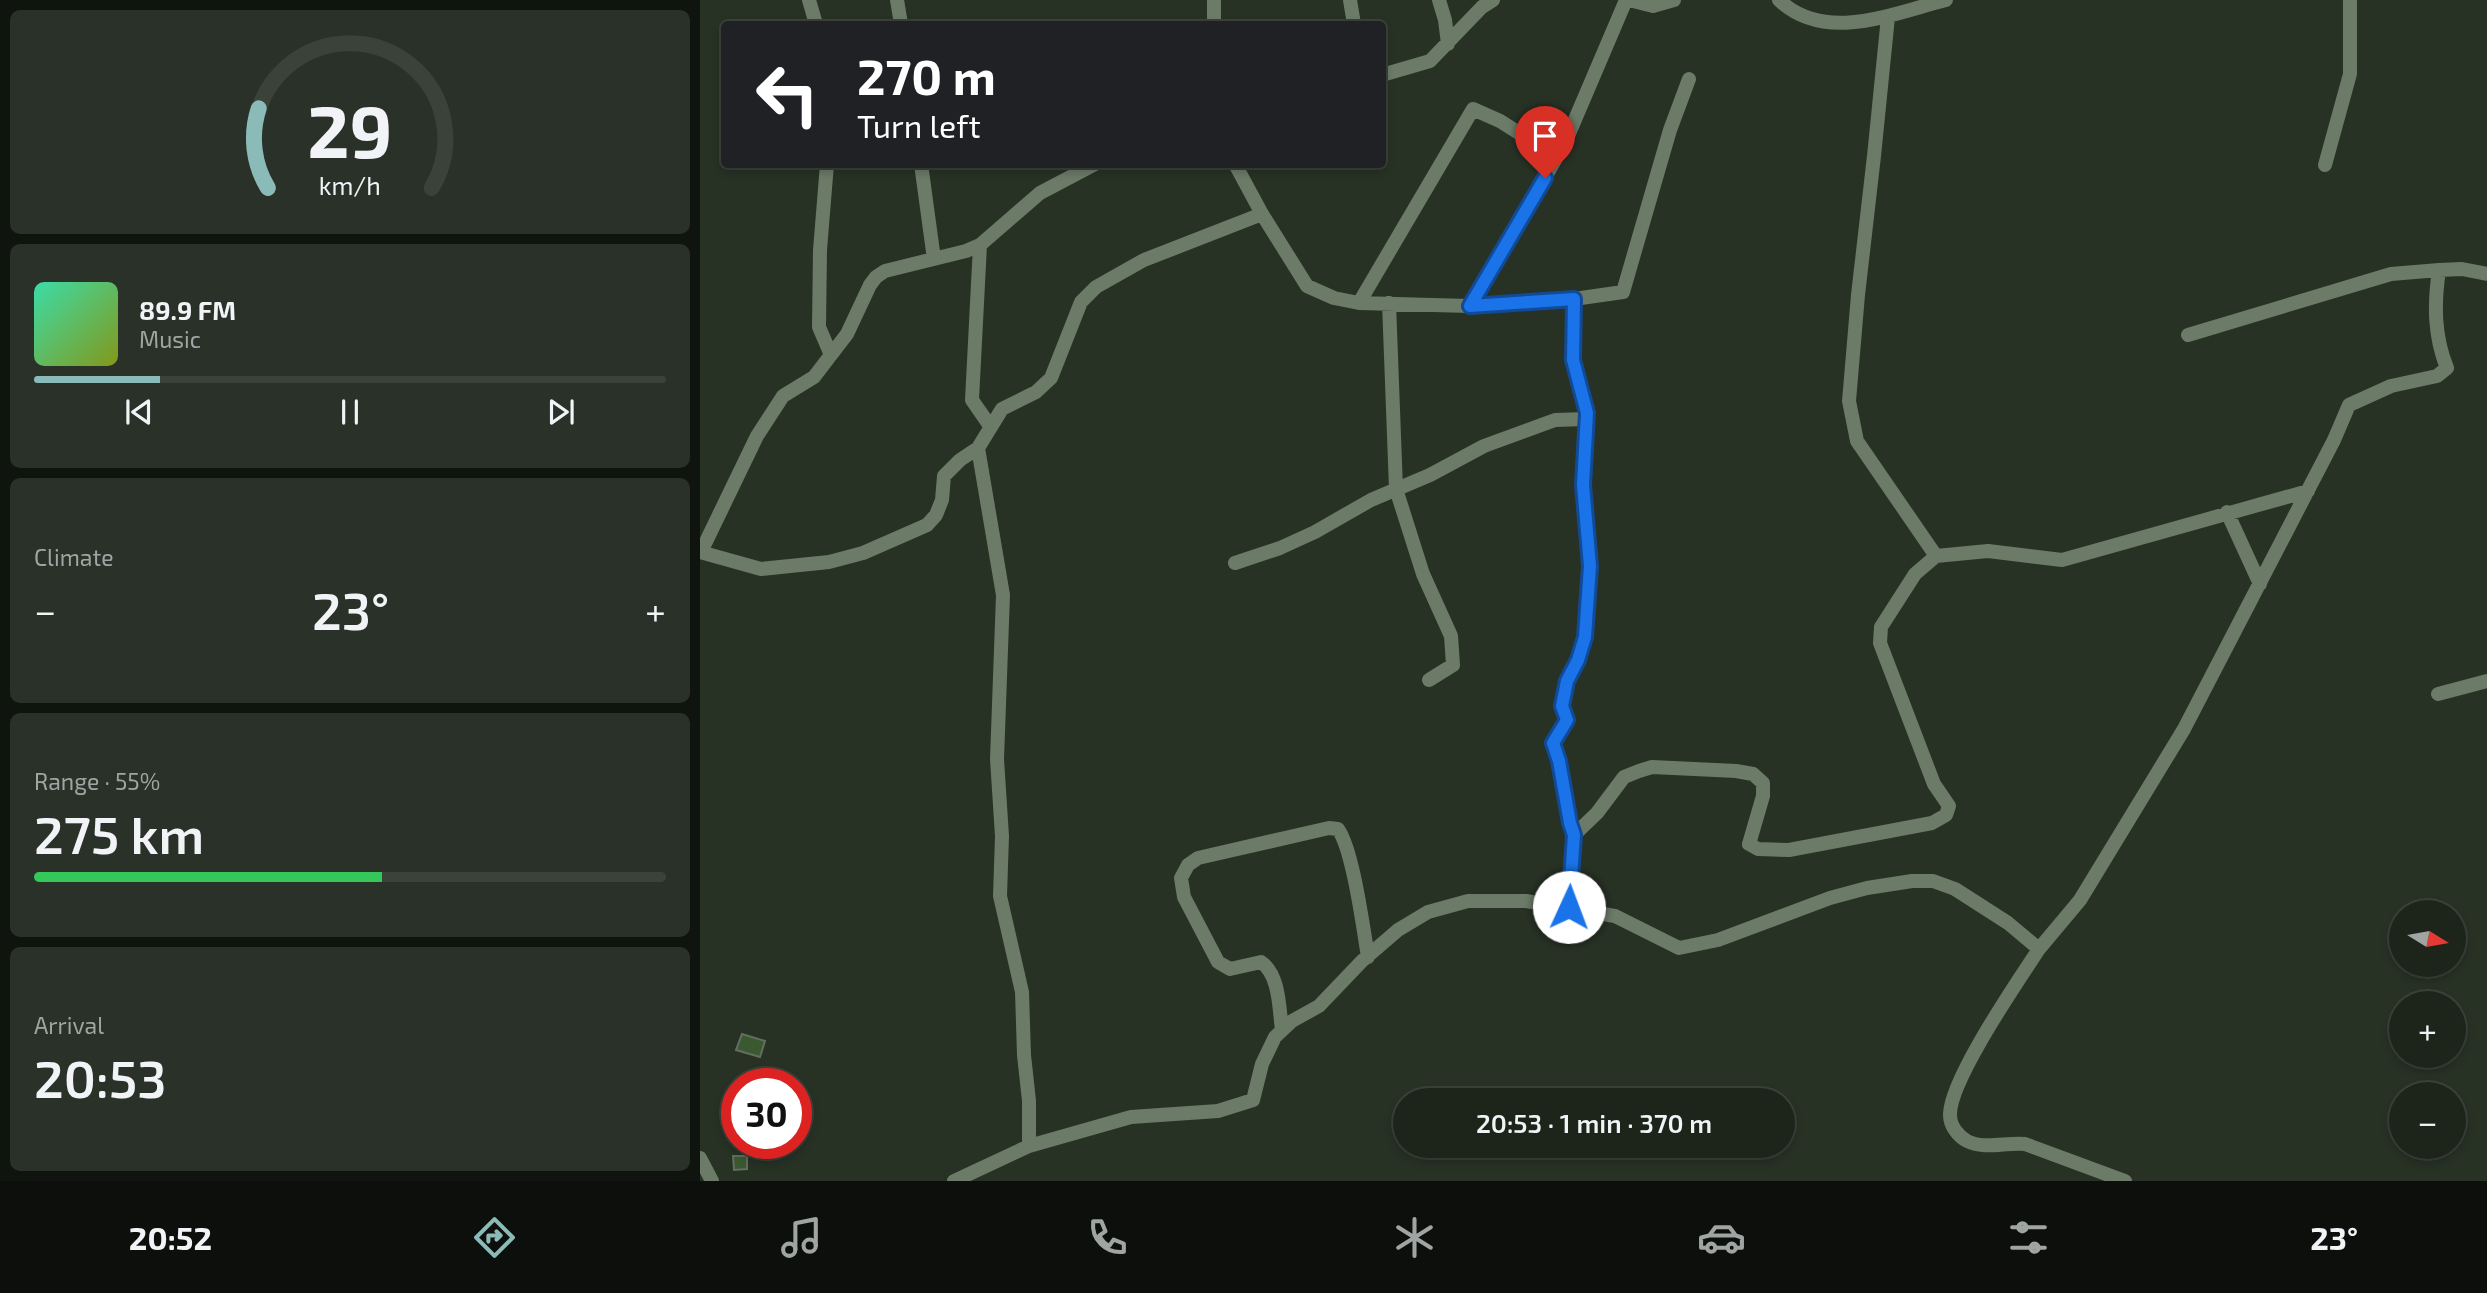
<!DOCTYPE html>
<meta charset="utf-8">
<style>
:root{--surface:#1d251b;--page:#2a3128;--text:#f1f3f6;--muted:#a0a5a3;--line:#3b423a;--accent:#8bbbb9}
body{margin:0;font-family:"Exo 2",sans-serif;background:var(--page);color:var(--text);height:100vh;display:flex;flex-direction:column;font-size:26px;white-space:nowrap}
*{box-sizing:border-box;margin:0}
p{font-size:23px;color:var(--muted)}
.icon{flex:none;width:38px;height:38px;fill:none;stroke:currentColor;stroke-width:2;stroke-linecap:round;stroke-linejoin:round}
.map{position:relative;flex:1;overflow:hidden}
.drawer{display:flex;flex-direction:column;gap:10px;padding:10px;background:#10140f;width:700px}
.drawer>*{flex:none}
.top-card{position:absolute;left:21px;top:21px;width:665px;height:147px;border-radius:7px;box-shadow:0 4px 10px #0003,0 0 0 2px var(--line);background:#202124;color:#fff;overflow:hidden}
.needle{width:46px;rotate:101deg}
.controls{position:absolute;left:1689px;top:900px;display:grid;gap:14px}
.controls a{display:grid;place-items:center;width:77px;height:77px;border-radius:50%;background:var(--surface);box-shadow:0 4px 10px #0003,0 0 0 2px var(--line);font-size:35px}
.speed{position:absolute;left:21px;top:1068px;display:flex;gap:14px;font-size:35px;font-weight:700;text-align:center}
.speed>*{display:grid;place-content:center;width:91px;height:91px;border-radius:50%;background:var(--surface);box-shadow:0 4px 10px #0003,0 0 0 2px var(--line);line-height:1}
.speed .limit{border:10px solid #d22;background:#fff;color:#111}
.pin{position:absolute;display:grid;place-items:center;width:60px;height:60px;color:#fff;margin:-72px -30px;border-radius:50% 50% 50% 0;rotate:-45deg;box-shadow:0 0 7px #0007}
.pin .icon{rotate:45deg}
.me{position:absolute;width:77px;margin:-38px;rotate:2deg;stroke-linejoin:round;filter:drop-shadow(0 0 5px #0008)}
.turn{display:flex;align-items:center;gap:24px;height:147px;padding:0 21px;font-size:32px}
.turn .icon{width:91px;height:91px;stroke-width:2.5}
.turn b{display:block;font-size:49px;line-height:60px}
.big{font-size:52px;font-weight:600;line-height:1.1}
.drawer .widget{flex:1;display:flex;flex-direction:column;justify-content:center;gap:10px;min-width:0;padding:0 24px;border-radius:10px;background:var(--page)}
.drawer .dial{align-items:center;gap:0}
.dial svg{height:182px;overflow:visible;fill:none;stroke:var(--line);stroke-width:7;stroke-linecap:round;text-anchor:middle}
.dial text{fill:var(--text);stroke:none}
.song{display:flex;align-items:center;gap:21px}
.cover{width:84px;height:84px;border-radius:10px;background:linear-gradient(135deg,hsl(160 70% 55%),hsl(70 70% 35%))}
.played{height:7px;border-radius:4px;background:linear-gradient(90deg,var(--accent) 20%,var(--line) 20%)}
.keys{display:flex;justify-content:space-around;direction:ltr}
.heat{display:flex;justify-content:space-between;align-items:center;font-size:38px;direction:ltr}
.charge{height:10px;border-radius:5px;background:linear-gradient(90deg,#34c759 55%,var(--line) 0)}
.trip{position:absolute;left:693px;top:1088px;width:402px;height:70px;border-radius:35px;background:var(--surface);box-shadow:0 4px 10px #0003,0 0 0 2px var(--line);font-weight:600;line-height:70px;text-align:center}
.tabs{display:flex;height:112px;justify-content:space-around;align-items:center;background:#0c0f0b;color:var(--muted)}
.tabs .icon{width:49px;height:49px}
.tabs .selected{color:var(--accent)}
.tabs b{font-size:32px;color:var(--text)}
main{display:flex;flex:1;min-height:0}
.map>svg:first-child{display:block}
.building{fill:#3b5931;stroke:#626e5f;stroke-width:2}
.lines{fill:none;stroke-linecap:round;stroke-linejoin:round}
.street{stroke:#6c7a68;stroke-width:14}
.route-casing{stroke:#114b97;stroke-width:18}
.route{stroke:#1a73e8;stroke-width:12}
</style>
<main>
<section class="drawer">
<div class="widget dial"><svg viewBox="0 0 100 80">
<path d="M14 69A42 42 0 1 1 86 69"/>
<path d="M14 69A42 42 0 0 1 10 34" stroke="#8bbbb9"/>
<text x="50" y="56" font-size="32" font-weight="700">29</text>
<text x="50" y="72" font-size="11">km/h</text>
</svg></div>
<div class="widget">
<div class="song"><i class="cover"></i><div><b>89.9 FM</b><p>Music</p></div></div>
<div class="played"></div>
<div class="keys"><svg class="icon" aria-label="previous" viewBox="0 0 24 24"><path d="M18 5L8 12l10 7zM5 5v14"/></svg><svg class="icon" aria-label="pause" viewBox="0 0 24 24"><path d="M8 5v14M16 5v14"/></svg><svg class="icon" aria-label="next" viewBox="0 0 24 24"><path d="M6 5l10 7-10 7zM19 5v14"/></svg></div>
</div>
<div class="widget"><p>Climate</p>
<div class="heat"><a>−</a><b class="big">23°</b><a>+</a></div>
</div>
<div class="widget"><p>Range · 55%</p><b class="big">275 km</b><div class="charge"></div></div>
<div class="widget"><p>Arrival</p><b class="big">20:53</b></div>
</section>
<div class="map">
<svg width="1787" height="1181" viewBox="0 0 1787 1181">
<rect width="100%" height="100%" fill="#273124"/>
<!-- building -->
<path class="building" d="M42,1034L65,1041L60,1057L36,1050Z
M33,1156H47V1169L34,1170Z"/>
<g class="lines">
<!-- street -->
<path class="street" d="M109,0L116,24
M197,0L201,24
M650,0L654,24
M739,0L745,20L748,44
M929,0L953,6L974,0
M1079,0C1125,44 1194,13 1246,0
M1188,17L1174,156L1158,295L1149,401L1157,441L1236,556
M514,24V0
M682,75L730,61L782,7L793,0
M127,164L120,250L119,327L131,355
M221,164L234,259
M535,164L562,214L607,286L634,298L659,303L770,306L874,299L923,292L970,130L989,79
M1625,165L1650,74V0
M280,245L272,400L290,426
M659,303L773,109L800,121L857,157
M689,303L696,489L723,574L751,636L753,665L729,680
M770,306L865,143L926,0
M1488,335L1691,274L1739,270
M278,448L303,595L297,759L302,836L300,896L322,992L324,1055L329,1101V1146
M1527,512L1560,584
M0,552L61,569L129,562L163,553L227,525L236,515L242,500L244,476L260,460L278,448L302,409L336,392L351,378L381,302L396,287L444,260L562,214
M1,552L57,436L83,396L114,377L147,334L170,285L176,277L185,271L266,251L280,245L340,193L395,164
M535,563L580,548L615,532L671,500L730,475L784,446L855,420L886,419
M1738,694L1787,681
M874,835L897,813L924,777L939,771L952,767L1036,771L1053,774L1063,783V796L1049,844L1058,849L1089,850L1232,823L1246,815L1249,806L1234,784L1180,643L1181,627L1215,574L1236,556L1288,551L1362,560L1608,491
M869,907L874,835L869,823L859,761L853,743L867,720L862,706L867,681L878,660L885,637L890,566L883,485L887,413L873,360L874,299
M1339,949C1318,981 1249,1081 1250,1115C1250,1126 1258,1136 1267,1141C1284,1150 1306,1142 1325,1144L1425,1181
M582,1030C579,1009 580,975 561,962L530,969L518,962L484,897L481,878L488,865L498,858L629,828L638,829C653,850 663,927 668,957
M0,1158L12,1181
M254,1181L329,1146L431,1117L518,1111L553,1100L562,1064L575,1037L592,1021L619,1006L662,961L698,930L728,912L768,901H826L915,916L979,948L1018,940L1130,898L1167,888L1212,881H1233L1255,889L1308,923L1339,949L1380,900L1484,729L1634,440L1649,405L1691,386L1737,376L1747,368C1734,336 1734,304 1739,270L1762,269L1787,274"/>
</g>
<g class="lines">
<!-- route casing -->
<g class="route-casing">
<path id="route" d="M845,178L770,306L874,299L873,360L887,413L883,485L890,566L885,637L878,660L867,681L862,706L867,720L853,743L859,761L870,823L874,835L869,907"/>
</g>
<!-- route -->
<use href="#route" class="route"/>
</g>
</svg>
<div class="controls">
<a><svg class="needle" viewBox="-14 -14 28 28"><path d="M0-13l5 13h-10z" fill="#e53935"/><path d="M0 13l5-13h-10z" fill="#a0a5a3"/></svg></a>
<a>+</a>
<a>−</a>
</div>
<div class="speed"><div class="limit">30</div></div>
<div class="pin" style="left:845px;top:178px;background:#d93025"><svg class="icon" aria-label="arrive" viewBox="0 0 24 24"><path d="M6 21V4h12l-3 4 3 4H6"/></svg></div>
<svg class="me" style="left:869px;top:907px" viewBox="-20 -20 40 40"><circle r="19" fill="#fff"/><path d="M0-13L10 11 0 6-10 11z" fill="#1a73e8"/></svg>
<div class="trip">20:53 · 1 min · 370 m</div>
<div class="top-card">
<div class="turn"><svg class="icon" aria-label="left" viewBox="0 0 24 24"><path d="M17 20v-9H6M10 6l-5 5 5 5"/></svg><div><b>270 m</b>Turn left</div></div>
</div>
</div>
</main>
<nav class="tabs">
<b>20:52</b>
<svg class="icon selected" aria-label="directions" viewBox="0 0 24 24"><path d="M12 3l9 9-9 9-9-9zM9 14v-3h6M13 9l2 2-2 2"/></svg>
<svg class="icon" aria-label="music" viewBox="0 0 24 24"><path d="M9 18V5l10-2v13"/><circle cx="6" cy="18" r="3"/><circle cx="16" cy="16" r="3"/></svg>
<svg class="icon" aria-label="phone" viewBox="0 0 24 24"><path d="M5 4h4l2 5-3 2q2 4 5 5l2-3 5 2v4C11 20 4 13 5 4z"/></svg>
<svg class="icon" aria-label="climate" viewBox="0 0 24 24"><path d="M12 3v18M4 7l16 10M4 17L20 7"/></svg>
<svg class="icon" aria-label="car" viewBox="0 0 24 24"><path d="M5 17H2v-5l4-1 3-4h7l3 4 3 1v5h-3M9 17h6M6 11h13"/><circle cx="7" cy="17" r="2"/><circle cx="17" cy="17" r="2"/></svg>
<svg class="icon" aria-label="filters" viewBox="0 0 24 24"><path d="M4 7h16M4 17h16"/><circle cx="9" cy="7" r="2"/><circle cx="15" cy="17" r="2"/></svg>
<b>23°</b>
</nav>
